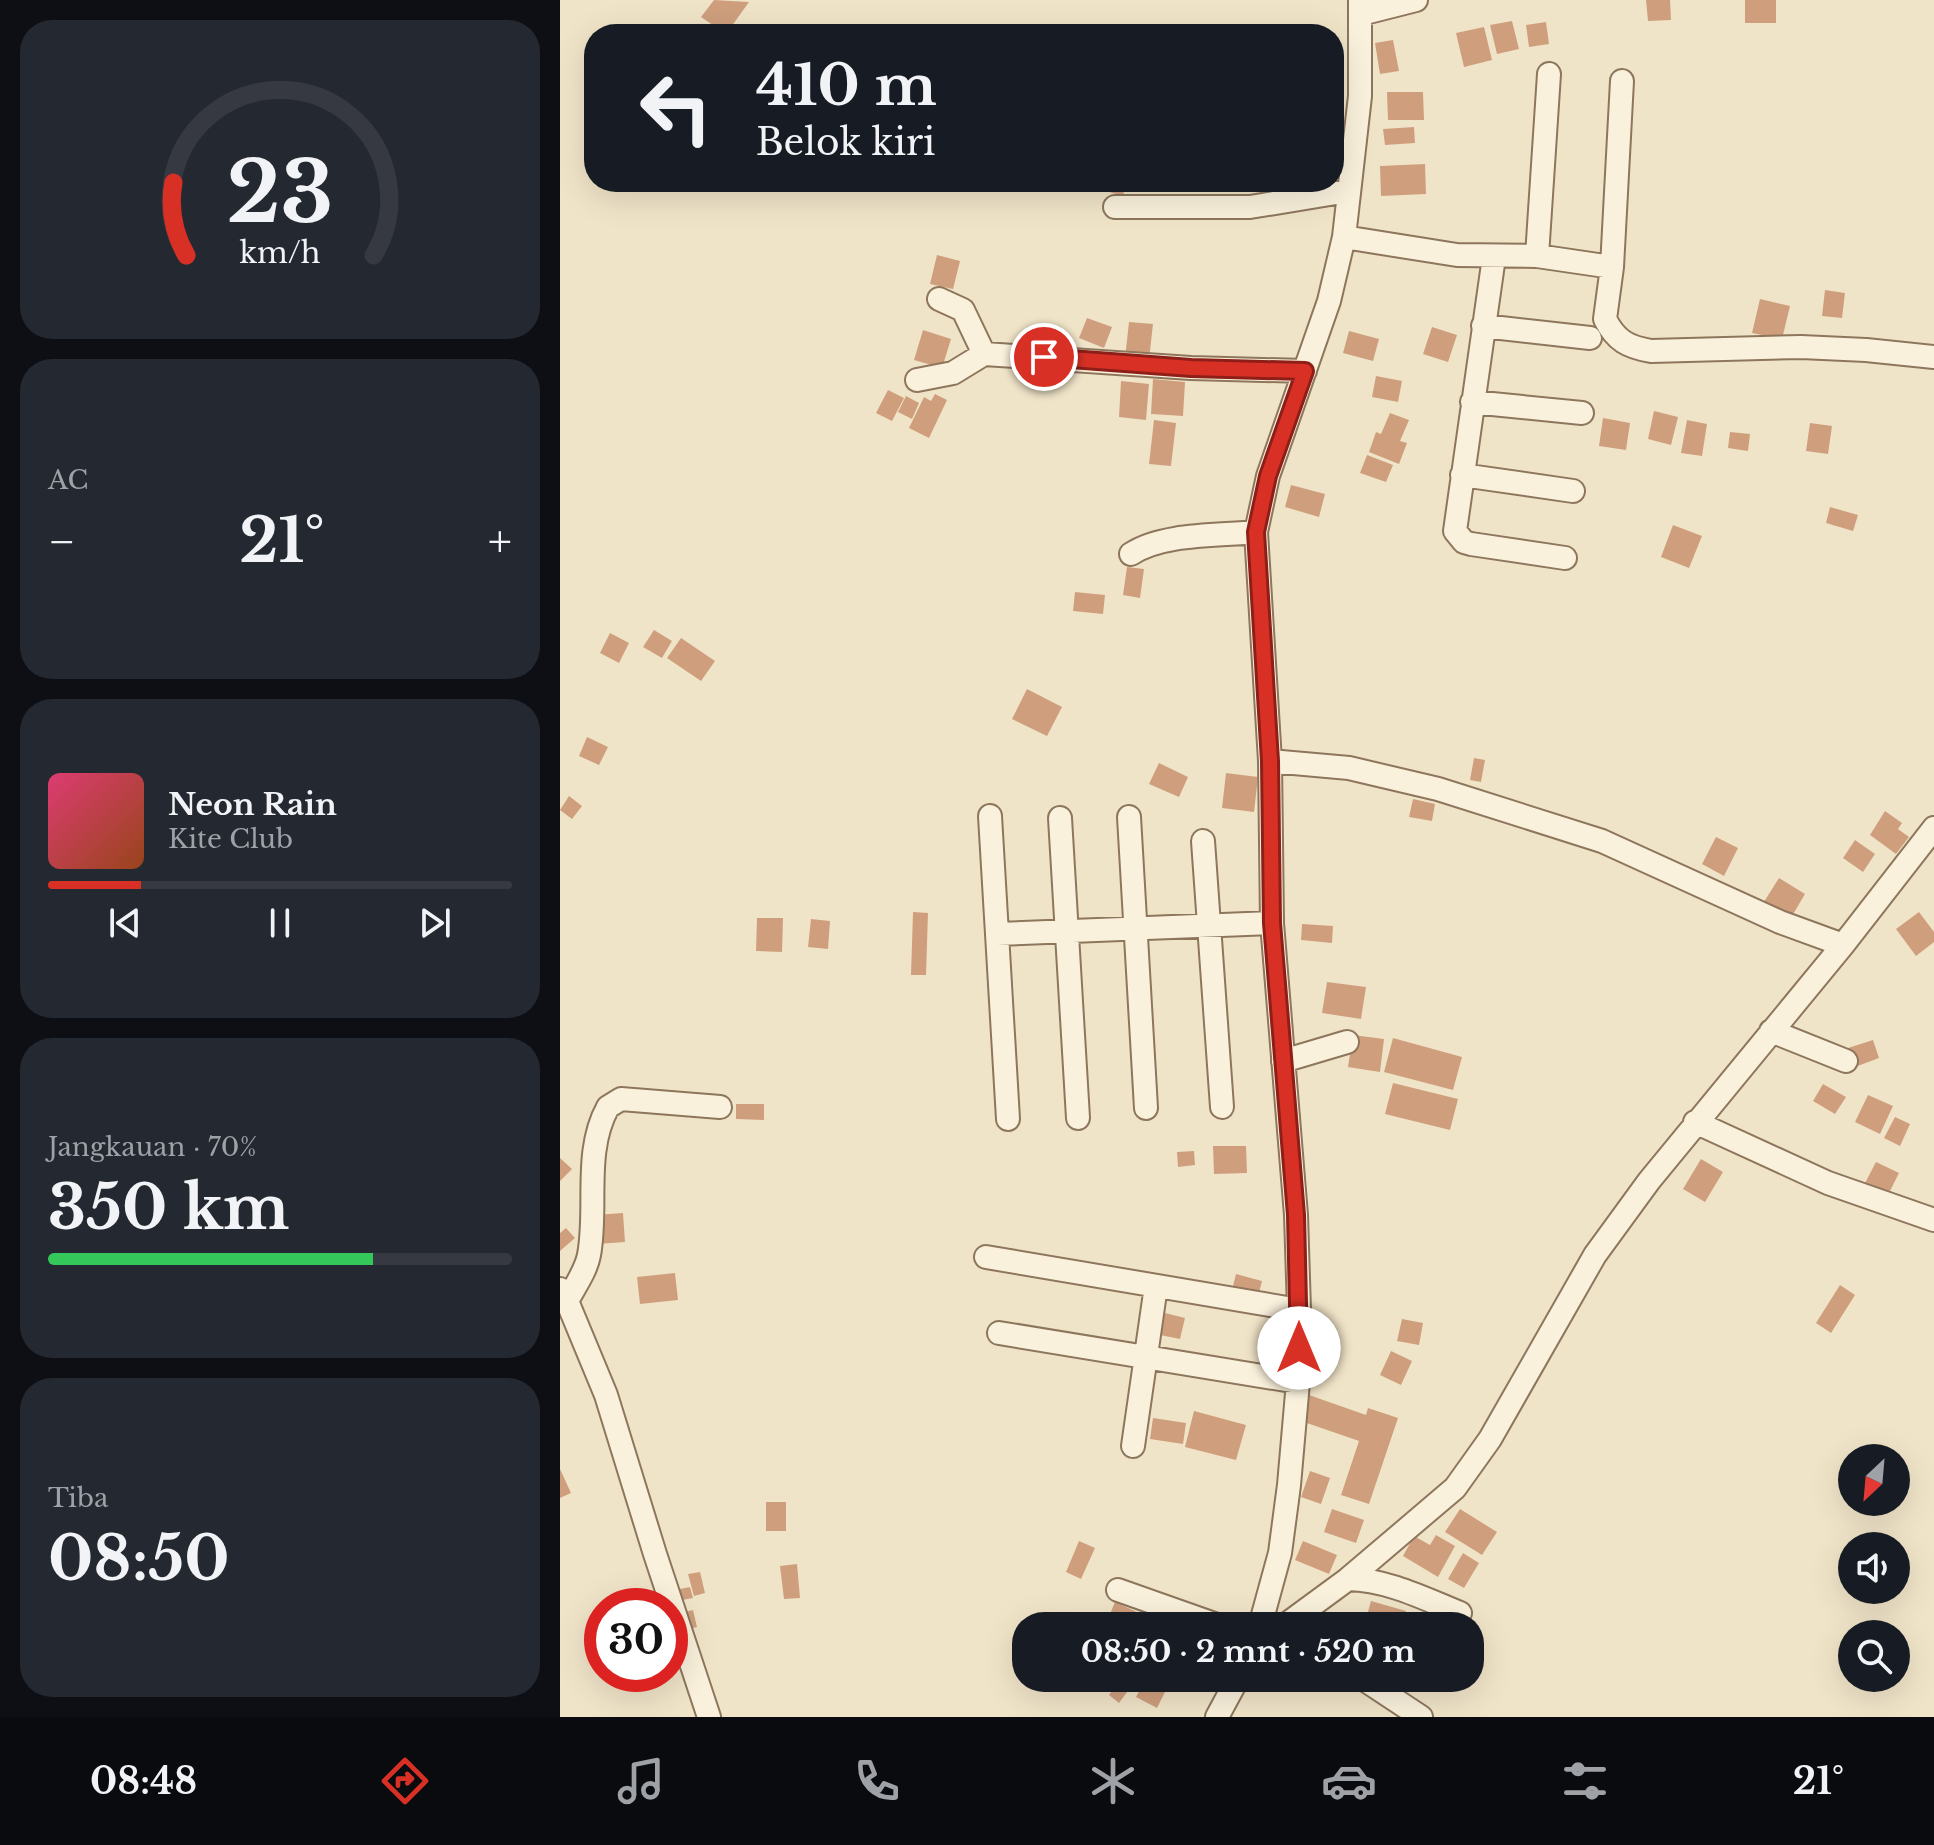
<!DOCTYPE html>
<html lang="id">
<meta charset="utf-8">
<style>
:root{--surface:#171b24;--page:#242831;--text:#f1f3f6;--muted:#9ea1a6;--line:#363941;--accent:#d93025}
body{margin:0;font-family:"Libre Baskerville",serif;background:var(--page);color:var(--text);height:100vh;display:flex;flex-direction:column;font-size:30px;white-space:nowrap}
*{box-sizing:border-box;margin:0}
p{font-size:26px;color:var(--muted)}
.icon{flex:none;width:44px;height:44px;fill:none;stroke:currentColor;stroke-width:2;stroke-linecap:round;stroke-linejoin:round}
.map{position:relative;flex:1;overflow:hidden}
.panel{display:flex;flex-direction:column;gap:20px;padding:20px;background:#0d0f14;width:560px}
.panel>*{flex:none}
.guide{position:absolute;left:24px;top:24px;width:760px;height:168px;border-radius:32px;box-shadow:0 8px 32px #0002;background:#171b24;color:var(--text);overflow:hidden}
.needle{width:52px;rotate:206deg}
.tools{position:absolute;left:1278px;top:1444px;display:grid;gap:16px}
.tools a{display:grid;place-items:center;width:72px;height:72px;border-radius:50%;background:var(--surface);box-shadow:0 8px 32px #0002;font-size:40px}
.speed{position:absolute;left:24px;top:1588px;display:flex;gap:16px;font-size:40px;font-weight:700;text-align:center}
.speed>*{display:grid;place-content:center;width:104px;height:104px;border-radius:50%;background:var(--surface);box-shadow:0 8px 32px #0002;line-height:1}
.speed .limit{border:12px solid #d22;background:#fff;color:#111}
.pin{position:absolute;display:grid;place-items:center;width:68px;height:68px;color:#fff;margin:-34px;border:4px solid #fff;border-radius:50%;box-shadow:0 2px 8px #0007}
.me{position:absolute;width:88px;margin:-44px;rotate:0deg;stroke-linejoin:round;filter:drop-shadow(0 0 6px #0008)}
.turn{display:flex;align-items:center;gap:28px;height:168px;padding:0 40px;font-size:36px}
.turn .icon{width:104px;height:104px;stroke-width:2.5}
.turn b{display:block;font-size:56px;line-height:68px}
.big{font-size:60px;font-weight:700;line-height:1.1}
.panel .tile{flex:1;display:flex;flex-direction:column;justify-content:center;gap:12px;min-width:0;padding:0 28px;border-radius:32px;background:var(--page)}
.panel .dial{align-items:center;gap:0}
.dial svg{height:208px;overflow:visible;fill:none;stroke:var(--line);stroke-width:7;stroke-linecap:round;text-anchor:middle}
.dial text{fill:var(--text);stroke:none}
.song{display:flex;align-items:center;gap:24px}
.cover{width:96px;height:96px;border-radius:12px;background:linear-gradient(135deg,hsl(340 70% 55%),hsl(20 70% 35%))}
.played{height:8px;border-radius:4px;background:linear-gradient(90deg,var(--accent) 20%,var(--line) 20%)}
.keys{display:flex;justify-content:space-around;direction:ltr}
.heat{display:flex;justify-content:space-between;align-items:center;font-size:44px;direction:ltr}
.charge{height:12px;border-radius:6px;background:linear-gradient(90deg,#34c759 70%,var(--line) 0)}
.trip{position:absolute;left:452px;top:1612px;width:472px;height:80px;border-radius:32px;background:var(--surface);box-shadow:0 8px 32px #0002;font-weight:700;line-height:80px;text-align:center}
.dock{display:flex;height:128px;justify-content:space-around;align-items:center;background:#090b0e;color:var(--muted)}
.dock .icon{width:56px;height:56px}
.dock .active{color:var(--accent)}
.dock b{font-size:36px;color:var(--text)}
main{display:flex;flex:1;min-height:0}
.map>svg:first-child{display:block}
.building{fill:#cf9f7d}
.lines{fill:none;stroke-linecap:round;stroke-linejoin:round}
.minor-casing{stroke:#8d765c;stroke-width:26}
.minor{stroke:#faf1dc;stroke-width:22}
.route-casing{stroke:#8d1f18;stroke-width:20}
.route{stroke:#d93025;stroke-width:14}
</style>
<main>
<section class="panel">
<div class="tile dial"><svg viewBox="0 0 100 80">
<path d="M14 69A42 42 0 1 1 86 69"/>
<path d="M14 69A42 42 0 0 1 9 41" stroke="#d93025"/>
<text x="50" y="56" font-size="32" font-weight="700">23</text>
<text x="50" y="72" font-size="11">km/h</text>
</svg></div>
<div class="tile"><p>AC</p>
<div class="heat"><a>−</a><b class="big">21°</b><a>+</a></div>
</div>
<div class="tile">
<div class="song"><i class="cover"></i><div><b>Neon Rain</b><p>Kite Club</p></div></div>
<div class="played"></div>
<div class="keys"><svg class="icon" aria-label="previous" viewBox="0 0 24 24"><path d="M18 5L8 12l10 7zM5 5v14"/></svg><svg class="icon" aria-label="pause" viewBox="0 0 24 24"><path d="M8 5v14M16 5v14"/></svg><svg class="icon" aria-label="next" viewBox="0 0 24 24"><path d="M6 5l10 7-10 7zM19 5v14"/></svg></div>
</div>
<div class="tile"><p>Jangkauan · 70%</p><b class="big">350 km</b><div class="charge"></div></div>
<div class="tile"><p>Tiba</p><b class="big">08:50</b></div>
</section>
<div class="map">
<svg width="1374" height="1717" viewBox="0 0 1374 1717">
<rect width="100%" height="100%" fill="#f0e4c8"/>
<!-- building -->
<path class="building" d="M154,0L189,2L166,34L141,17Z
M1086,0H1110L1111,20L1088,21Z
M1185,0H1216V23H1185Z
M952,21L959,49L937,54L930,25Z
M986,22L989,44L969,47L966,25Z
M924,27L932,60L904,67L896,33Z
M833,40L839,71L820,74L815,43Z
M827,92H863L864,120H828Z
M854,127L855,143L825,145L823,129Z
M865,164L866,194L821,196L820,166Z
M515,182H566L563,196Z
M377,255L400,261L393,289L370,284Z
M1265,290L1285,293L1282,318L1262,316Z
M1200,299L1230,306L1222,339L1192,333Z
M527,318L552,327L544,348L519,338Z
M569,322L593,324L589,360L565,358Z
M872,327L897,335L888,362L863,354Z
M363,330L391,339L382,368L354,360Z
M789,331L819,339L813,361L783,353Z
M816,376L842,381L838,402L812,397Z
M593,379L625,382L623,416L591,414Z
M561,381L589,384L586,420L559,417Z
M328,390L344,398L332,421L316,413Z
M375,394L387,400L369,438L349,428L364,397L371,401Z
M346,396L359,403L352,419L338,412Z
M1094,411L1118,417L1111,445L1088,439Z
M830,413L849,420L840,441L847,443L839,464L809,452L816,432L821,434Z
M1043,418L1070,423L1066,450L1039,446Z
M594,420L616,423L611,466L589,464Z
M1127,420L1147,424L1142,456L1121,453Z
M1250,423L1272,426L1268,454L1246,451Z
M1170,432L1190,434L1188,451L1168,448Z
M807,455L833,465L826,482L800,473Z
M731,485L765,494L759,517L725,507Z
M1270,507L1298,515L1293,531L1266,523Z
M1113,525L1142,536L1129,568L1101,557Z
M567,567L584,569L580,598L563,595Z
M515,592L545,595L543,614L513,611Z
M94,630L112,641L102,658L83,647Z
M50,633L69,643L59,663L40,653Z
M121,638L155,661L141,681L107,658Z
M467,689L502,707L487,736L452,719Z
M27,737L48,747L39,765L19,756Z
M914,758L925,760L921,782L910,780Z
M599,763L628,777L619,797L589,784Z
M666,773L698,777L694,812L662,808Z
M9,796L22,806L12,819L0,810Z
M853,799L875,804L872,821L849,817Z
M1325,811L1342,823L1338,829L1349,837L1336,854L1310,835Z
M1156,837L1178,848L1164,876L1142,864Z
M1295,840L1315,854L1303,872L1283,858Z
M1219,878L1245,894L1229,921L1202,905Z
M353,912L368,913L366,975H351Z
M1359,912L1374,932V942L1356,956L1336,929Z
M197,918H223L222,952L196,951Z
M251,919L270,921L268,949L248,947Z
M742,924L773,926L772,943L741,940Z
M767,982L806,987L801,1019L762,1013Z
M793,1035L824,1039L820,1072L788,1067Z
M833,1038L902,1057L893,1090L824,1072Z
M1313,1040L1319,1058L1295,1067L1288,1048Z
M833,1083L898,1099L890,1130L825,1114Z
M1263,1084L1286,1097L1275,1114L1253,1101Z
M1308,1095L1333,1106L1320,1134L1295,1122Z
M176,1104H204V1120L176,1119Z
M1335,1117L1350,1124L1340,1146L1324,1138Z
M653,1146H686L687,1173L654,1174Z
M634,1151L635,1165L618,1167L617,1152Z
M0,1158L12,1169L0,1181Z
M1141,1159L1163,1172L1145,1202L1123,1189Z
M1316,1162L1339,1173L1327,1197L1304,1185Z
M63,1213L65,1242L37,1244L35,1215Z
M6,1228L15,1238L0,1251V1233Z
M115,1273L118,1300L80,1304L77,1277Z
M676,1274L702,1281L697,1301L671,1294Z
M1280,1285L1295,1295L1271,1333L1256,1323Z
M605,1313L625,1318L620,1339L600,1335Z
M842,1319L863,1323L859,1345L837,1341Z
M831,1351L852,1361L841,1385L820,1375Z
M749,1395L806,1415L808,1408L838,1418L809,1504L781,1495L799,1441L741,1421Z
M634,1411L686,1425L676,1460L625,1447Z
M593,1418L626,1423L623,1444L590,1439Z
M0,1469L11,1493L0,1498Z
M750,1471L770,1478L761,1504L741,1497Z
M206,1502H226V1531H206Z
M772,1509L804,1520L796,1543L764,1532Z
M900,1509L937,1532L922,1555L885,1532Z
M876,1535L895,1546L878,1577L843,1556L854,1536L870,1545Z
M519,1541L535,1548L521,1579L506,1572Z
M743,1541L777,1555L769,1574L735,1560Z
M903,1553L919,1563L904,1588L888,1579Z
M237,1564L240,1598L224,1599L220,1566Z
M140,1572L145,1593L134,1596L128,1574Z
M130,1587L133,1598L122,1600L120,1589Z
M811,1601L846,1611L841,1626H815L805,1623Z
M555,1602L579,1613L574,1626H545Z
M133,1610L137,1627L125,1630L120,1613Z
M586,1678H615L608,1690Z
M560,1680L570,1688L559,1703L549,1695Z
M584,1682L605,1692L597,1708L576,1697Z"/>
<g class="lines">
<!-- minor casing -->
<g class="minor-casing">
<path id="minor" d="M801,14L856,0
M1062,81L1052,267L1045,319C1056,341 1068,347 1091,351L1241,347L1306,350L1374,357
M555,207H690L788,191
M784,237L897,255L977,256L1052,267
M977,256L989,74
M934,257L895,531L904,542L911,544L1005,558
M379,299L403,310L424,354
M923,326L1030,338
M357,380L393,373L424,354L631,368L745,371
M912,402L1022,413
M902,475L1013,491
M571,554C603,533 658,536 696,532
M710,761L789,768L878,789L1042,841L1220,922L1283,945
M430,816L448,1119
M569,817L586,1108
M500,818L518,1118
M643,841L662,1107
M437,934L712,923
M1211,1031L1286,1061
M723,1061L787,1042
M1135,1122L1268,1183L1374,1220
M426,1257L739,1310
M0,1289L7,1301L46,1395L95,1554L149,1717
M7,1301C15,1286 26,1271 29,1255C38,1207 23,1152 48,1107L61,1099L160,1107
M439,1333L738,1382
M573,1446L596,1286
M788,1579C828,1580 863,1598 900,1613
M558,1590L660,1626
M700,1626L720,1553L729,1485L738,1382L739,1310L736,1215L712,923L710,761L696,532L708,476L769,301L784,237L800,96V0
M724,1626L788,1579L895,1488L930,1439L1035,1255L1089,1181L1283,945L1374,828
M802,1678L861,1717
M657,1717L678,1678"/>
</g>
<!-- minor -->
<use href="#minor" class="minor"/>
</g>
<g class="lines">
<!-- route casing -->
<g class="route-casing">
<path id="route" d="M484,357L631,368L745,371L708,476L696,532L710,761L712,923L736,1215L739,1348"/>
</g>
<!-- route -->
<use href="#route" class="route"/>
</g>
</svg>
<div class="tools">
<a><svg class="needle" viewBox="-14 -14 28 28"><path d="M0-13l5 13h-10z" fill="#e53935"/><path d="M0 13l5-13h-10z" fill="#9ea1a6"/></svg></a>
<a><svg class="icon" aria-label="sound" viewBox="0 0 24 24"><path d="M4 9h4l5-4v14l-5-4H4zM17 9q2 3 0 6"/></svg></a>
<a><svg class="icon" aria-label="search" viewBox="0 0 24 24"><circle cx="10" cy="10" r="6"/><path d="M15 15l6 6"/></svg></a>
</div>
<div class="speed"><div class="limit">30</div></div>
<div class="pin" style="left:484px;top:357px;background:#d93025"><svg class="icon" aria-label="arrive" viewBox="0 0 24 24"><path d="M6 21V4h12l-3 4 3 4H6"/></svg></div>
<svg class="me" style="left:739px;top:1348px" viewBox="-20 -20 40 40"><circle r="19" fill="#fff"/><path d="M0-13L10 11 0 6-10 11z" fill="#d93025"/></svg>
<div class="trip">08:50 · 2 mnt · 520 m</div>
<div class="guide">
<div class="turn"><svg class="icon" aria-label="left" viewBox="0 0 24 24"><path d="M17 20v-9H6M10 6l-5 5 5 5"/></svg><div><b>410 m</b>Belok kiri</div></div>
</div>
</div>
</main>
<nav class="dock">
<b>08:48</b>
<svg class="icon active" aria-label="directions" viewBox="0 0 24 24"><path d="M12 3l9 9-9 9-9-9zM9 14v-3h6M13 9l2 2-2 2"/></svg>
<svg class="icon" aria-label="music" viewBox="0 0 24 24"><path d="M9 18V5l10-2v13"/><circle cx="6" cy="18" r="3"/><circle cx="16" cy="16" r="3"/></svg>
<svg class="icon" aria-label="phone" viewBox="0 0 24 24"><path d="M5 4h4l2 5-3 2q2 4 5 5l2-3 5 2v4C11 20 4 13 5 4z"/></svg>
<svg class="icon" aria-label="climate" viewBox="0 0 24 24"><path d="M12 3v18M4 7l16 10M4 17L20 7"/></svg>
<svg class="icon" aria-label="car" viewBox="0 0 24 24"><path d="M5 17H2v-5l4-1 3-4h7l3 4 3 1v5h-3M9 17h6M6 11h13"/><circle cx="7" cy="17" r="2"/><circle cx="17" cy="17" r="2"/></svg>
<svg class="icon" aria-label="filters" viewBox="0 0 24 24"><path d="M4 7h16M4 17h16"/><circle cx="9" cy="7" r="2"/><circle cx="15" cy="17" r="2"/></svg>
<b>21°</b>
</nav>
